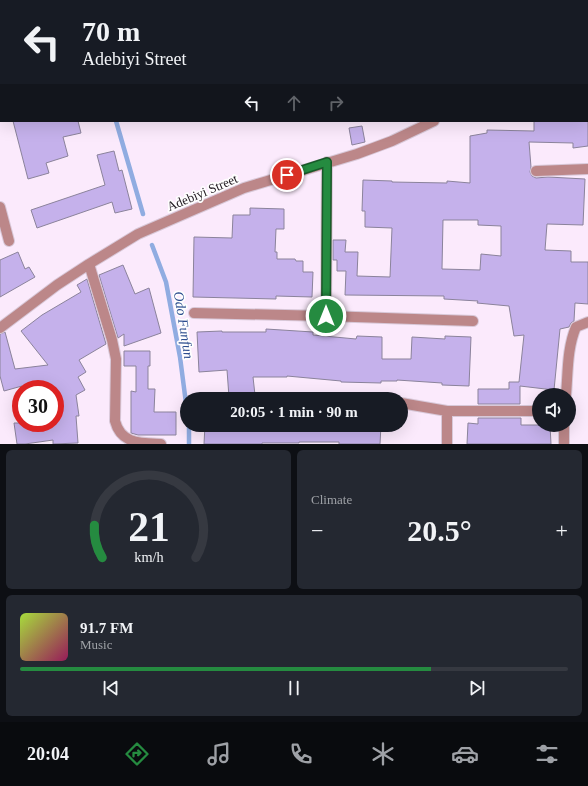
<!DOCTYPE html>
<meta charset="utf-8">
<style>
:root{--surface:#171b24;--page:#242831;--text:#f1f3f6;--muted:#9ea1a6;--line:#363941;--accent:#258b40}
body{margin:0;font-family:Georgia,serif;background:var(--page);color:var(--text);height:100vh;display:flex;flex-direction:column;font-size:15px;white-space:nowrap}
*{box-sizing:border-box;margin:0}
p{font-size:13px;color:var(--muted)}
.icon{flex:none;width:22px;height:22px;fill:none;stroke:currentColor;stroke-width:2;stroke-linecap:round;stroke-linejoin:round}
.map{position:relative;height:444px;overflow:hidden}
.drawer{display:flex;flex-direction:column;gap:6px;padding:6px;background:#0d0f14;flex:1}
.drawer>*{flex:none}
.guide{position:absolute;left:0px;top:0px;width:588px;height:122px;box-shadow:0 4px 16px #0002;background:#171b24;color:var(--text);overflow:hidden}
.controls{position:absolute;left:532px;top:388px;display:grid;gap:8px}
.controls a{display:grid;place-items:center;width:44px;height:44px;border-radius:50%;background:var(--surface);box-shadow:0 4px 16px #0002;font-size:20px}
.speed{position:absolute;left:12px;top:380px;display:flex;gap:8px;font-size:20px;font-weight:700;text-align:center}
.speed>*{display:grid;place-content:center;width:52px;height:52px;border-radius:50%;background:var(--surface);box-shadow:0 4px 16px #0002;line-height:1}
.speed .limit{border:6px solid #d22;background:#fff;color:#111}
.pin{position:absolute;display:grid;place-items:center;width:34px;height:34px;color:#fff;margin:-17px;border:2px solid #fff;border-radius:50%;box-shadow:0 1px 4px #0007}
.me{position:absolute;width:44px;margin:-22px;rotate:0deg;stroke-linejoin:round;filter:drop-shadow(0 0 3px #0008)}
.turn{display:flex;align-items:center;gap:14px;height:84px;padding:0 16px;font-size:18px}
.turn .icon{width:52px;height:52px;stroke-width:2.5}
.turn b{display:block;font-size:28px;line-height:34px}
.lanes{display:flex;align-items:center;height:38px;padding:0 16px;background:#0003;justify-content:center;gap:20px;direction:ltr}
.lanes .off{opacity:.35}
.big{font-size:30px;font-weight:600;line-height:1.1}
.drawer .widget{flex:1;display:flex;flex-direction:column;justify-content:center;gap:6px;min-width:0;padding:0 14px;border-radius:6px;background:var(--page)}
.drawer .dial{align-items:center;gap:0}
.dial svg{height:104px;overflow:visible;fill:none;stroke:var(--line);stroke-width:7;stroke-linecap:round;text-anchor:middle}
.dial text{fill:var(--text);stroke:none}
.song{display:flex;align-items:center;gap:12px}
.cover{width:48px;height:48px;border-radius:6px;background:linear-gradient(135deg,hsl(80 70% 55%),hsl(330 70% 35%))}
.played{height:4px;border-radius:2px;background:linear-gradient(90deg,var(--accent) 75%,var(--line) 75%)}
.keys{display:flex;justify-content:space-around;direction:ltr}
.heat{display:flex;justify-content:space-between;align-items:center;font-size:22px;direction:ltr}
.drawer .tiles{flex:1;display:grid;gap:6px;grid-template-columns:1fr 1fr}
.widget:last-child{grid-column:span 2}
.trip{position:absolute;left:180px;top:392px;width:228px;height:40px;border-radius:20px;background:var(--surface);box-shadow:0 4px 16px #0002;font-weight:600;line-height:40px;text-align:center}
.tab-bar{display:flex;height:64px;justify-content:space-around;align-items:center;background:#090b0e;color:var(--muted)}
.tab-bar .icon{width:28px;height:28px}
.tab-bar .current{color:var(--accent)}
.tab-bar b{font-size:18px;color:var(--text)}
.map>svg:first-child{display:block}
.lines{fill:none;stroke-linecap:round;stroke-linejoin:round}
.stream{stroke:#90ace1;stroke-width:4.5}
.building{fill:#c5b1eb;stroke:#8b839b;fill-rule:evenodd}
.street-casing{stroke:#d8c8d8;stroke-width:12}
.street{stroke:#bc8789;stroke-width:10}
.route-casing{stroke:#185a2a;stroke-width:10}
.route{stroke:#258b40;stroke-width:7}
.labels{text-anchor:middle;stroke-width:3.5;stroke-linejoin:round;paint-order:stroke}
.street-label{font-size:13px;fill:#1e171e;stroke:#fefefe}
.water-label{font-size:14px;font-style:italic;fill:#2d4e8f;stroke:#fefefe}
</style>
<div class="map">
<svg width="588" height="444" viewBox="0 0 588 444">
<rect width="100%" height="100%" fill="#fbeafc"/>
<g class="lines">
<!-- stream -->
<path class="stream" d="M86,0V1
M116,121L143,214
M152,245L166,282L180,357L187,411
M189,425V444"/>
</g>
<!-- building -->
<path class="building" d="M13,121H78L81,133L63,137L68,156L46,163L49,173L28,179Z
M534,121H588V146L573,148V143L529,142L531,167L530,172L532,176L536,178L548,177L585,179L583,225L547,224L545,250L571,251V262H588V304L575,303L574,321L571,323L569,327L560,329L554,390L520,386V404H478V389H509V382H519L524,335L514,336L509,306L477,303L478,301L444,299V296L345,295L346,271H337V260H333V240H346L345,252H358L357,276L390,277L392,228L365,227V211H362L363,180L392,181V182L447,183V181L470,183V136L487,133V130L534,131ZM443,220H478V225L501,226V256L481,254L480,270L442,269Z
M362,126L365,142L352,145L349,128Z
M114,151L119,171L122,170L132,209L115,213L112,202L37,228L31,210L105,185L97,155Z
M250,208L284,209V229H276L275,252H277V259H295L296,261H303V272H313L312,297L276,296V299L193,297L194,237L232,238L233,215H250Z
M18,252L25,269L29,267L35,277L0,297V260Z
M123,265L135,294L149,288L161,333L124,346V334L118,338L99,275Z
M87,279L106,344L79,360L86,372L78,377L85,390L76,395L79,416H76L78,443L53,444V440L25,444H17L14,423H55V389H23L22,386L4,391L0,376V334L5,332L15,369L48,365L21,331L42,315L81,292L77,285Z
M266,329L313,332V335L356,339L357,336L382,337V359H411L412,337L445,339V336L471,337L469,386L442,385V383L397,380V381H381V383L341,382V381L287,376V377H253L255,395L229,397L227,370L199,372L197,332L222,331V332H266Z
M124,351H150V366H148V389H155L154,412H176V435H138L131,433V391L136,392V366H124Z
M478,418H521V425H550L551,444H467L468,423L478,424Z
M205,425H381L380,444H339V442H299V443H262V444H204Z"/>
<g class="lines">
<!-- street casing -->
<g class="street-casing">
<path id="street" d="M587,52L588,51
M536,171L588,169
M0,207L9,241
M89,264L112,340L116,359L115,421C121,444 140,443 161,444
M194,313L326,316L473,321
M326,316L327,162
M0,328L57,285L89,264L138,234L244,188L357,154L392,141L434,121
M566,395C568,372 567,348 576,327L588,322
M298,399H343
M401,403L447,411H539
M447,411V444
M564,444V425"/>
</g>
<!-- street -->
<use href="#street" class="street"/>
</g>
<g class="lines">
<!-- route casing -->
<g class="route-casing">
<path id="route" d="M287,175L327,162L326,316"/>
</g>
<!-- route -->
<use href="#route" class="route"/>
</g>
<g class="labels">
<!-- street labels -->
<g class="street-label">
<text transform="translate(202 192) rotate(-23)" y="5">Adebiyi Street</text>
</g>
<!-- water labels -->
<g class="water-label">
<text transform="translate(184 325) rotate(81)" y="5">Odo Funfun</text>
</g>
</g>
</svg>
<div class="controls">
<a><svg class="icon" aria-label="sound" viewBox="0 0 24 24"><path d="M4 9h4l5-4v14l-5-4H4zM17 9q2 3 0 6"/></svg></a>
</div>
<div class="speed"><div class="limit">30</div></div>
<div class="pin" style="left:287px;top:175px;background:#d93025"><svg class="icon" aria-label="arrive" viewBox="0 0 24 24"><path d="M6 21V4h12l-3 4 3 4H6"/></svg></div>
<svg class="me" style="left:326px;top:316px" viewBox="-20 -20 40 40"><circle r="17" fill="#258b40" stroke="#fff" stroke-width="3"/><path d="M0-11L8 9 0 5-8 9z" fill="#fff"/></svg>
<div class="trip">20:05 · 1 min · 90 m</div>
<div class="guide">
<div class="turn"><svg class="icon" aria-label="left" viewBox="0 0 24 24"><path d="M17 20v-9H6M10 6l-5 5 5 5"/></svg><div><b>70 m</b>Adebiyi Street</div></div>
<div class="lanes"><svg class="icon" aria-label="left" viewBox="0 0 24 24"><path d="M17 20v-9H6M10 6l-5 5 5 5"/></svg><svg class="icon off" aria-label="ahead" viewBox="0 0 24 24"><path d="M12 20V5M6 11l6-6 6 6"/></svg><svg class="icon off" aria-label="right" viewBox="0 0 24 24"><path d="M7 20v-9h11M14 6l5 5-5 5"/></svg></div>
</div>
</div>
<section class="drawer">
<div class="tiles">
<div class="widget dial"><svg viewBox="0 0 100 80">
<path d="M14 69A42 42 0 1 1 86 69"/>
<path d="M14 69A42 42 0 0 1 8 44" stroke="#258b40"/>
<text x="50" y="56" font-size="32" font-weight="700">21</text>
<text x="50" y="72" font-size="11">km/h</text>
</svg></div>
<div class="widget"><p>Climate</p>
<div class="heat"><a>−</a><b class="big">20.5°</b><a>+</a></div>
</div>
<div class="widget">
<div class="song"><i class="cover"></i><div><b>91.7 FM</b><p>Music</p></div></div>
<div class="played"></div>
<div class="keys"><svg class="icon" aria-label="previous" viewBox="0 0 24 24"><path d="M18 5L8 12l10 7zM5 5v14"/></svg><svg class="icon" aria-label="pause" viewBox="0 0 24 24"><path d="M8 5v14M16 5v14"/></svg><svg class="icon" aria-label="next" viewBox="0 0 24 24"><path d="M6 5l10 7-10 7zM19 5v14"/></svg></div>
</div>
</div>
</section>
<nav class="tab-bar">
<b>20:04</b>
<svg class="icon current" aria-label="directions" viewBox="0 0 24 24"><path d="M12 3l9 9-9 9-9-9zM9 14v-3h6M13 9l2 2-2 2"/></svg>
<svg class="icon" aria-label="music" viewBox="0 0 24 24"><path d="M9 18V5l10-2v13"/><circle cx="6" cy="18" r="3"/><circle cx="16" cy="16" r="3"/></svg>
<svg class="icon" aria-label="phone" viewBox="0 0 24 24"><path d="M5 4h4l2 5-3 2q2 4 5 5l2-3 5 2v4C11 20 4 13 5 4z"/></svg>
<svg class="icon" aria-label="climate" viewBox="0 0 24 24"><path d="M12 3v18M4 7l16 10M4 17L20 7"/></svg>
<svg class="icon" aria-label="car" viewBox="0 0 24 24"><path d="M5 17H2v-5l4-1 3-4h7l3 4 3 1v5h-3M9 17h6M6 11h13"/><circle cx="7" cy="17" r="2"/><circle cx="17" cy="17" r="2"/></svg>
<svg class="icon" aria-label="filters" viewBox="0 0 24 24"><path d="M4 7h16M4 17h16"/><circle cx="9" cy="7" r="2"/><circle cx="15" cy="17" r="2"/></svg>
</nav>
